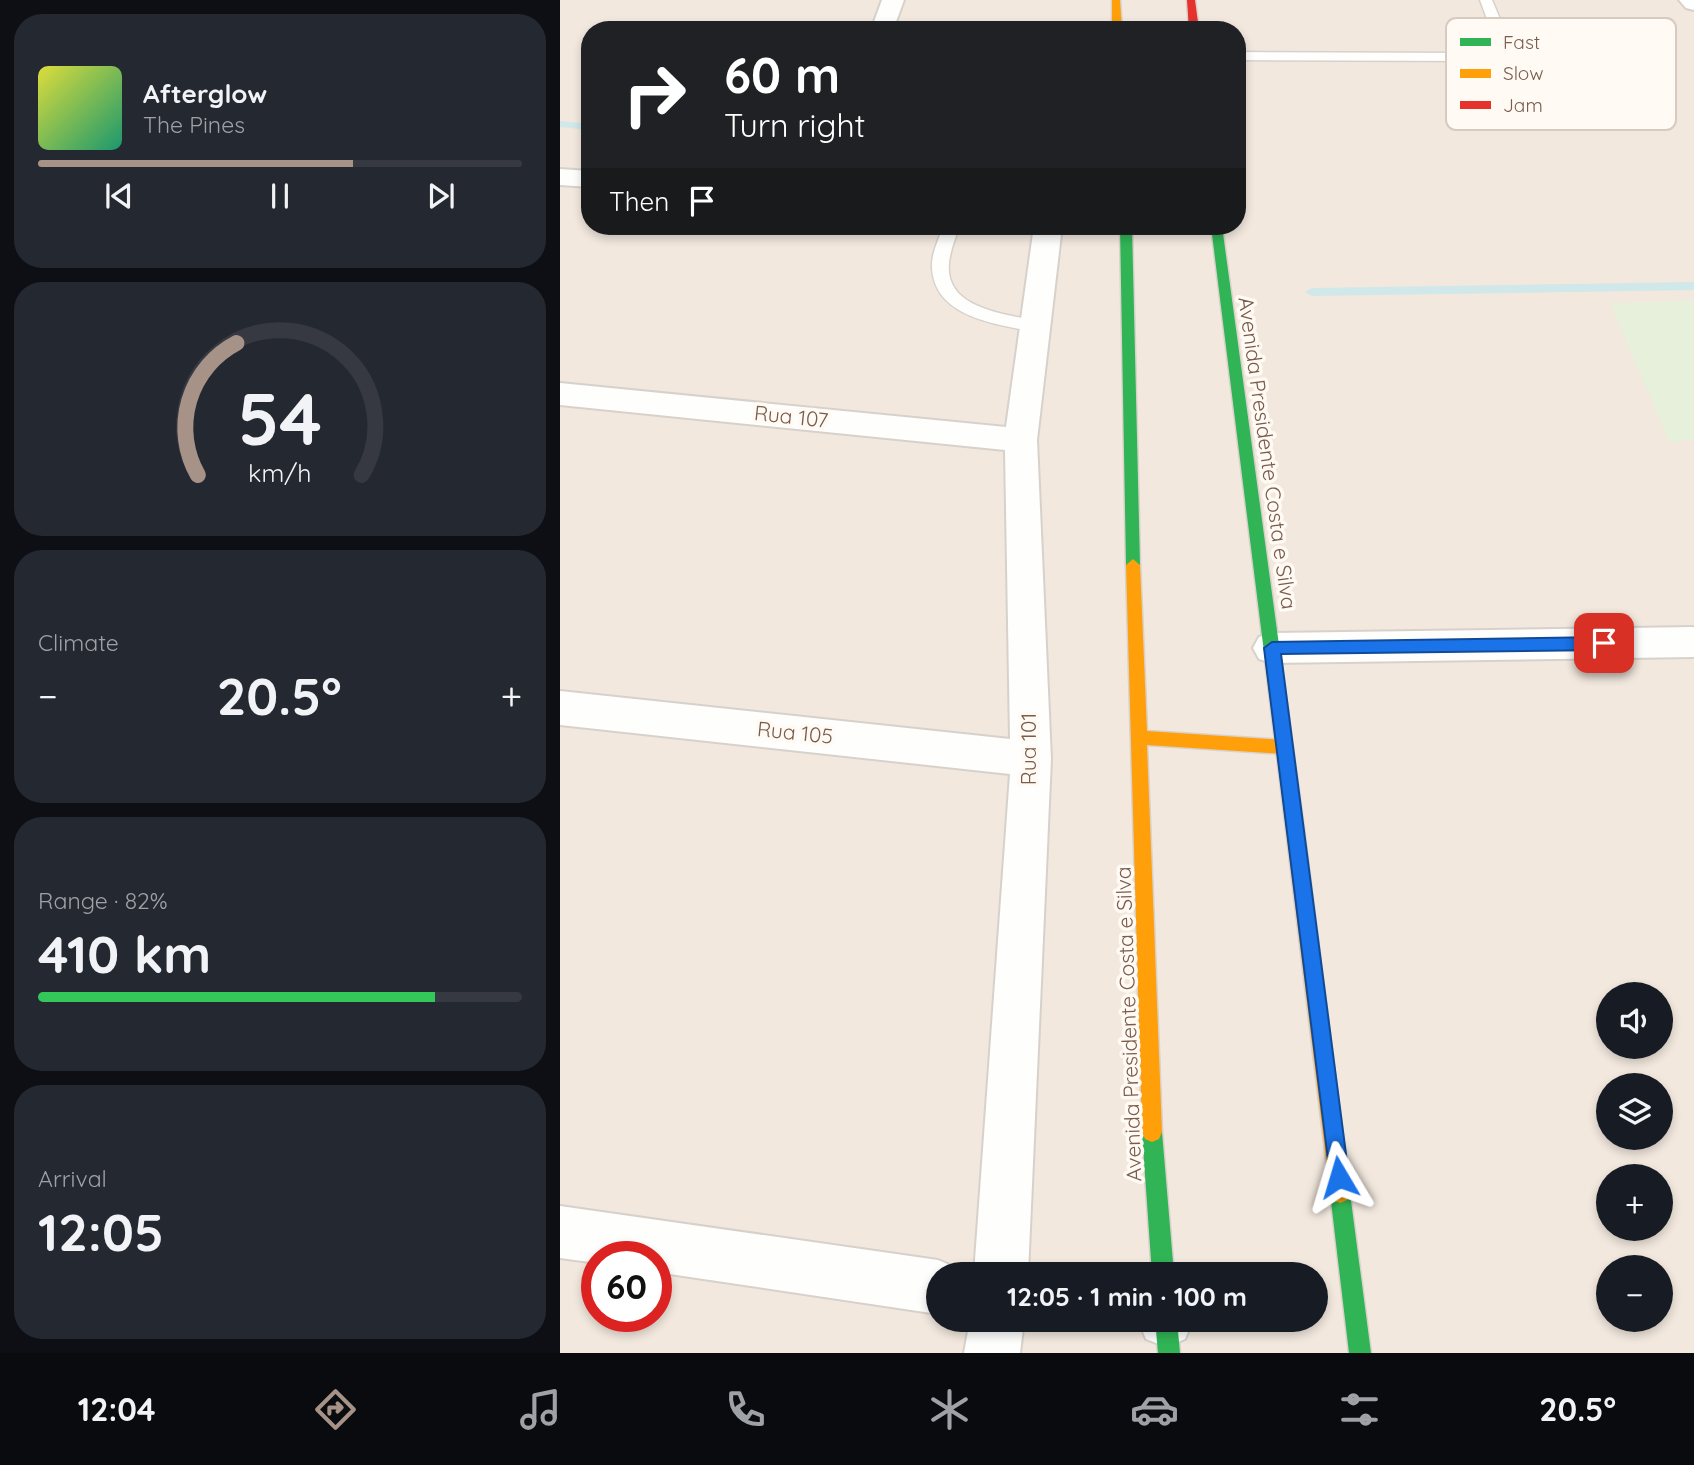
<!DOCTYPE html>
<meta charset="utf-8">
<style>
:root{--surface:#171b24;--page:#242831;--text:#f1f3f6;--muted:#9ea1a6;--line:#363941;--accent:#a69286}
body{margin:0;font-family:Quicksand,sans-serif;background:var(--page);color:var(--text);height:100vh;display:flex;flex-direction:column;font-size:26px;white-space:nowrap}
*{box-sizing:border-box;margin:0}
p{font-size:23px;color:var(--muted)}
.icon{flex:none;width:38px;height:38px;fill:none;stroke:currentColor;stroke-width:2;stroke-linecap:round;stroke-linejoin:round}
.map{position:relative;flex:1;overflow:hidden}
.panel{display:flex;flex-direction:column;gap:14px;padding:14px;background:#0d0f14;width:560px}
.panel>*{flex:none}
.top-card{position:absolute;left:21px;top:21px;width:665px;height:214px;border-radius:28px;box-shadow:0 4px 10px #0003;background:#202124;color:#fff;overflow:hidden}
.tools{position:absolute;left:1036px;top:982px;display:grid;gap:14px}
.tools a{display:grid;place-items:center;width:77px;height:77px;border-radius:50%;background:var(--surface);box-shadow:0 4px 10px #0003;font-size:35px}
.speed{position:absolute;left:21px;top:1241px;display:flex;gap:14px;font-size:35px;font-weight:700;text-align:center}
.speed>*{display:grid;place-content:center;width:91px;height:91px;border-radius:50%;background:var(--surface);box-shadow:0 4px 10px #0003;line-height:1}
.speed .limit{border:10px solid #d22;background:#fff;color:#111}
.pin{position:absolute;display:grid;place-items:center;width:60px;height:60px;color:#fff;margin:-30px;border-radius:14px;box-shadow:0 4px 10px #0006}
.me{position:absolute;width:77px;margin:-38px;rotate:353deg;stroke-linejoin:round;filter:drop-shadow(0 0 5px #0008)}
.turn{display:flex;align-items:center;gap:24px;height:147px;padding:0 28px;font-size:32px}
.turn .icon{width:91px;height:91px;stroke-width:2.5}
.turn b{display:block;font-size:49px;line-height:60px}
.then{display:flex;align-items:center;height:66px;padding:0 28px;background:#0003;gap:14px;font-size:26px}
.big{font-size:52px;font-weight:700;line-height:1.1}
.panel .tile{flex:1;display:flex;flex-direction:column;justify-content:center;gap:10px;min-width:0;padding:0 24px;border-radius:28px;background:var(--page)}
.panel .dial{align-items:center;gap:0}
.dial svg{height:182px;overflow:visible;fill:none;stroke:var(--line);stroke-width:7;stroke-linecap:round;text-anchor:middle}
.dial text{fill:var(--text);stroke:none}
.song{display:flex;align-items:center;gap:21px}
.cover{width:84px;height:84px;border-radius:10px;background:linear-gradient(135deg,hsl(60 70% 55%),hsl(160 70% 35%))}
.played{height:7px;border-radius:4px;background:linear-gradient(90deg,var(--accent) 65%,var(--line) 65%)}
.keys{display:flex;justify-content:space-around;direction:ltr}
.heat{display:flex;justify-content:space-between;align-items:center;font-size:38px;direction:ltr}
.charge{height:10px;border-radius:5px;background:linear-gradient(90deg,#34c759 82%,var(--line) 0)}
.trip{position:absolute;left:366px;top:1262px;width:402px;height:70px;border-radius:35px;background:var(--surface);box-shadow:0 4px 10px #0003;font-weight:700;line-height:70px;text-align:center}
.tabs{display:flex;height:112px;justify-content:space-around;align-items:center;background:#090b0e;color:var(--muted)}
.tabs .icon{width:49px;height:49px}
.tabs .current{color:var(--accent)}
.tabs b{font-size:32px;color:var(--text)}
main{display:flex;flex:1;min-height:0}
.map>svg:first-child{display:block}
.residential{fill:#f2e8de;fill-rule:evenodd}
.green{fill:#e7f0db}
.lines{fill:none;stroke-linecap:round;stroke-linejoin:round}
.stream{fill:#d0e8ea;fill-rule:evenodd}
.lane-casing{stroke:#d7d1cb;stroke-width:3}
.street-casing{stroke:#d7d1cb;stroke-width:4}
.fast-casing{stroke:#dad1cc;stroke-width:3}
.slow-casing{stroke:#dad1cc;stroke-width:3}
.jam-casing{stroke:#dad1cc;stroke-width:3}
.lane{fill:#fefefd;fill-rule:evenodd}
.street{fill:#fefefd;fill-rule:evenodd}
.fast{fill:#30b455;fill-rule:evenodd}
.slow{fill:#ff9f0a;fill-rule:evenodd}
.jam{fill:#e5322d;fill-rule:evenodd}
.route{fill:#1a73e8;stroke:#114b97;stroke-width:2}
.labels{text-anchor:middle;stroke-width:7;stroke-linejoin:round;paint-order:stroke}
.street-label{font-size:21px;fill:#7a5c4d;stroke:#fffaf3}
.key{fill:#fffaf3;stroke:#d7cbc1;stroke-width:2}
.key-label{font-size:19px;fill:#7a5c4d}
</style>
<main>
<section class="panel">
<div class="tile">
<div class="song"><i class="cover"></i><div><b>Afterglow</b><p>The Pines</p></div></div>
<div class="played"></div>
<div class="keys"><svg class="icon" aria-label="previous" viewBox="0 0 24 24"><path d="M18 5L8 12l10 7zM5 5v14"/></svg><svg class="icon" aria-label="pause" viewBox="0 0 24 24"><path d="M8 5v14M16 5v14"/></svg><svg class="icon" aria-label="next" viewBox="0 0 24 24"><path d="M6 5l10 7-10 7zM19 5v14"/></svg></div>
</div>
<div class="tile dial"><svg viewBox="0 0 100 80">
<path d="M14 69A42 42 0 1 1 86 69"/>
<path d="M14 69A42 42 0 0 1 31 11" stroke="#a69286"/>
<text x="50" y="56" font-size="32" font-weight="700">54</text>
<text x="50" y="72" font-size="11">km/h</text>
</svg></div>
<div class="tile"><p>Climate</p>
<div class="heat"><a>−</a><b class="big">20.5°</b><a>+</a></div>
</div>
<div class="tile"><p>Range · 82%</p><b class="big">410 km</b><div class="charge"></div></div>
<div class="tile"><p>Arrival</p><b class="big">12:05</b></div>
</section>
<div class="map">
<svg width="1134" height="1353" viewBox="0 0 1134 1353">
<rect width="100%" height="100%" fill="#f9f5f0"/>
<!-- residential -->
<path class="residential" d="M0,0H1134V1353H0ZM30,30H677V226H30ZM1048,994H1101V1046H1048ZM1048,1085H1101V1138H1048ZM1048,1176H1101V1228H1048ZM37,1256H96V1316H37ZM1048,1267H1101V1320H1048ZM378,1274H756V1320H378Z"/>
<!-- green -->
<path class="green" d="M1134,300V440L1109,442L1050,303Z"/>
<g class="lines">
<!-- stream -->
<path class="stream" d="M0,121L30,124V130L0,127Z
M1134,282V290L752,296L745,292L752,288Z"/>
<!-- lane casing -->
<g class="lane-casing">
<path id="lane" d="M920,0H932L948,38L935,53L913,61L677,60V52L913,53L926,47L934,38Z
M383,226H399C396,238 390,250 389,263C384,311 450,314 481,322L484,326L481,330L475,332C437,324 375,318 372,268C371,254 379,239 383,226Z"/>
</g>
<!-- street casing -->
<g class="street-casing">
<path id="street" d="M322,0H344L333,30H311Z
M1119,0H1134V10L1126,8Z
M0,169L30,171V187L0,185Z
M474,226H502L477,440L491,759L468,1274H414L450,774L0,725V691L450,739L445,450L0,405V383L446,427Z
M1134,627V657L712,663L699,659L693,648L699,637L712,633Z
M0,1206L378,1260L397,1268L399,1274H378V1314L96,1272V1256H37V1263L0,1258Z
M410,1320H464L460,1353H404Z
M578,1320H633L625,1339L606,1347L586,1339Z"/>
</g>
<!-- fast casing -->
<g class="fast-casing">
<path id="fast" d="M560,226H572L580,565L573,571L566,565Z
M651,226H662L744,829L741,835L735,837L729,835L726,829Z
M592,1122L599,1125L602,1132L614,1274H592L582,1132L585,1125Z
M780,1183L787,1186L790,1193L811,1353H789L770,1193L773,1186Z
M595,1320H617L620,1353H598Z"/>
</g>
<!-- slow casing -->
<g class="slow-casing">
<path id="slow" d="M552,0H560L562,30H552Z
M573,559L580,565L587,731L725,740L731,742L733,747L731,752L725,754L587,745L602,1132L599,1139L592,1142L585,1139L582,1132L566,565Z
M735,821L741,823L744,829L790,1193L787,1200L780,1203L773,1200L770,1193L726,829L729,823Z"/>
</g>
<!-- jam casing -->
<g class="jam-casing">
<path id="jam" d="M627,0H635L639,30H629Z"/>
</g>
<!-- lane -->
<use href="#lane" class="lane"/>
<!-- street -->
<use href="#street" class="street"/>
<!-- fast -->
<use href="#fast" class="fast"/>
<!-- slow -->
<use href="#slow" class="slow"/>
<!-- jam -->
<use href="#jam" class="jam"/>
</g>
<!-- route -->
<path class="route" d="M1044,637L1051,643L1044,650L721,654L789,1177L786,1184L779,1187L771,1184L704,648L712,642Z"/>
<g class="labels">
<!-- street labels -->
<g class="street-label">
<text transform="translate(231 417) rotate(6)" y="7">Rua 107</text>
<text transform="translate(707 453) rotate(82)" y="7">Avenida Presidente Costa e Silva</text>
<text transform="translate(235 733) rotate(6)" y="7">Rua 105</text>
<text transform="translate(469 749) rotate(-90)" y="7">Rua 101</text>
<text transform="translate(569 1024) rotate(-92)" y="7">Avenida Presidente Costa e Silva</text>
</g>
</g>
<!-- legend -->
<rect x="886" y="18" width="230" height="112" rx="10" class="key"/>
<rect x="900" y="38" width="31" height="8" fill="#30b455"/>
<rect x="900" y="69" width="31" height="9" fill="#ff9f0a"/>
<rect x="900" y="101" width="31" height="8" fill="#e5322d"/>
<g class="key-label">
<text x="943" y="49">Fast</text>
<text x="943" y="80">Slow</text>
<text x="943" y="112">Jam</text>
</g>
</svg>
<div class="tools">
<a><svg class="icon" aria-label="sound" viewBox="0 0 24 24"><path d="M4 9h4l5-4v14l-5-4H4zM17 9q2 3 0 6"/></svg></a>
<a><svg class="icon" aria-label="layers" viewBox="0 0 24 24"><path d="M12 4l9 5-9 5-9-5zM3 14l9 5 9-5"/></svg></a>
<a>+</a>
<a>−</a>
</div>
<div class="speed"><div class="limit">60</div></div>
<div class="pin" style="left:1044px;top:643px;background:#d93025"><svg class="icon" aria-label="arrive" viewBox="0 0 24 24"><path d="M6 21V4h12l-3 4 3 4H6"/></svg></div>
<svg class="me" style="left:779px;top:1177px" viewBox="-20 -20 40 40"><path d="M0-17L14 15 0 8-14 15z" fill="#1a73e8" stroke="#fff" stroke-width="4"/></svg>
<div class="trip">12:05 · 1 min · 100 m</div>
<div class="top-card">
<div class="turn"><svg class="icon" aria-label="right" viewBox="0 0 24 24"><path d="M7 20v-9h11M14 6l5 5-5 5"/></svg><div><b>60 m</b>Turn right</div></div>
<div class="then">Then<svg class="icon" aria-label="arrive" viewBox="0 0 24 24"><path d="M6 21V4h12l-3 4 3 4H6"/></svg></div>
</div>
</div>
</main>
<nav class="tabs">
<b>12:04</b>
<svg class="icon current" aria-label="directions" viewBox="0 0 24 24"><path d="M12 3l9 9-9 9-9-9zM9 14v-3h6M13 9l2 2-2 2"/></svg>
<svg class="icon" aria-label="music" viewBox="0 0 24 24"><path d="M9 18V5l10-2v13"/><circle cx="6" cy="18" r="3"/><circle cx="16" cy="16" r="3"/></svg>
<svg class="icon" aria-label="phone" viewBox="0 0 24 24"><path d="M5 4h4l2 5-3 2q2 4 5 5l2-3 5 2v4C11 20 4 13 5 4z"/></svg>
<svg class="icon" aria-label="climate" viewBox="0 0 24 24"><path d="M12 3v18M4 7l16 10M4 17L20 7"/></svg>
<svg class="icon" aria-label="car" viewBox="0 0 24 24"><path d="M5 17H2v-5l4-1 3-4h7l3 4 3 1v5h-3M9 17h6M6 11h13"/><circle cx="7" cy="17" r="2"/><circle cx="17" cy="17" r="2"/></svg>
<svg class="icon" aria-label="filters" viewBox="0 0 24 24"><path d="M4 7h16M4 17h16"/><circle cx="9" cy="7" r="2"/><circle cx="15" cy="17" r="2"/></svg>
<b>20.5°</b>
</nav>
